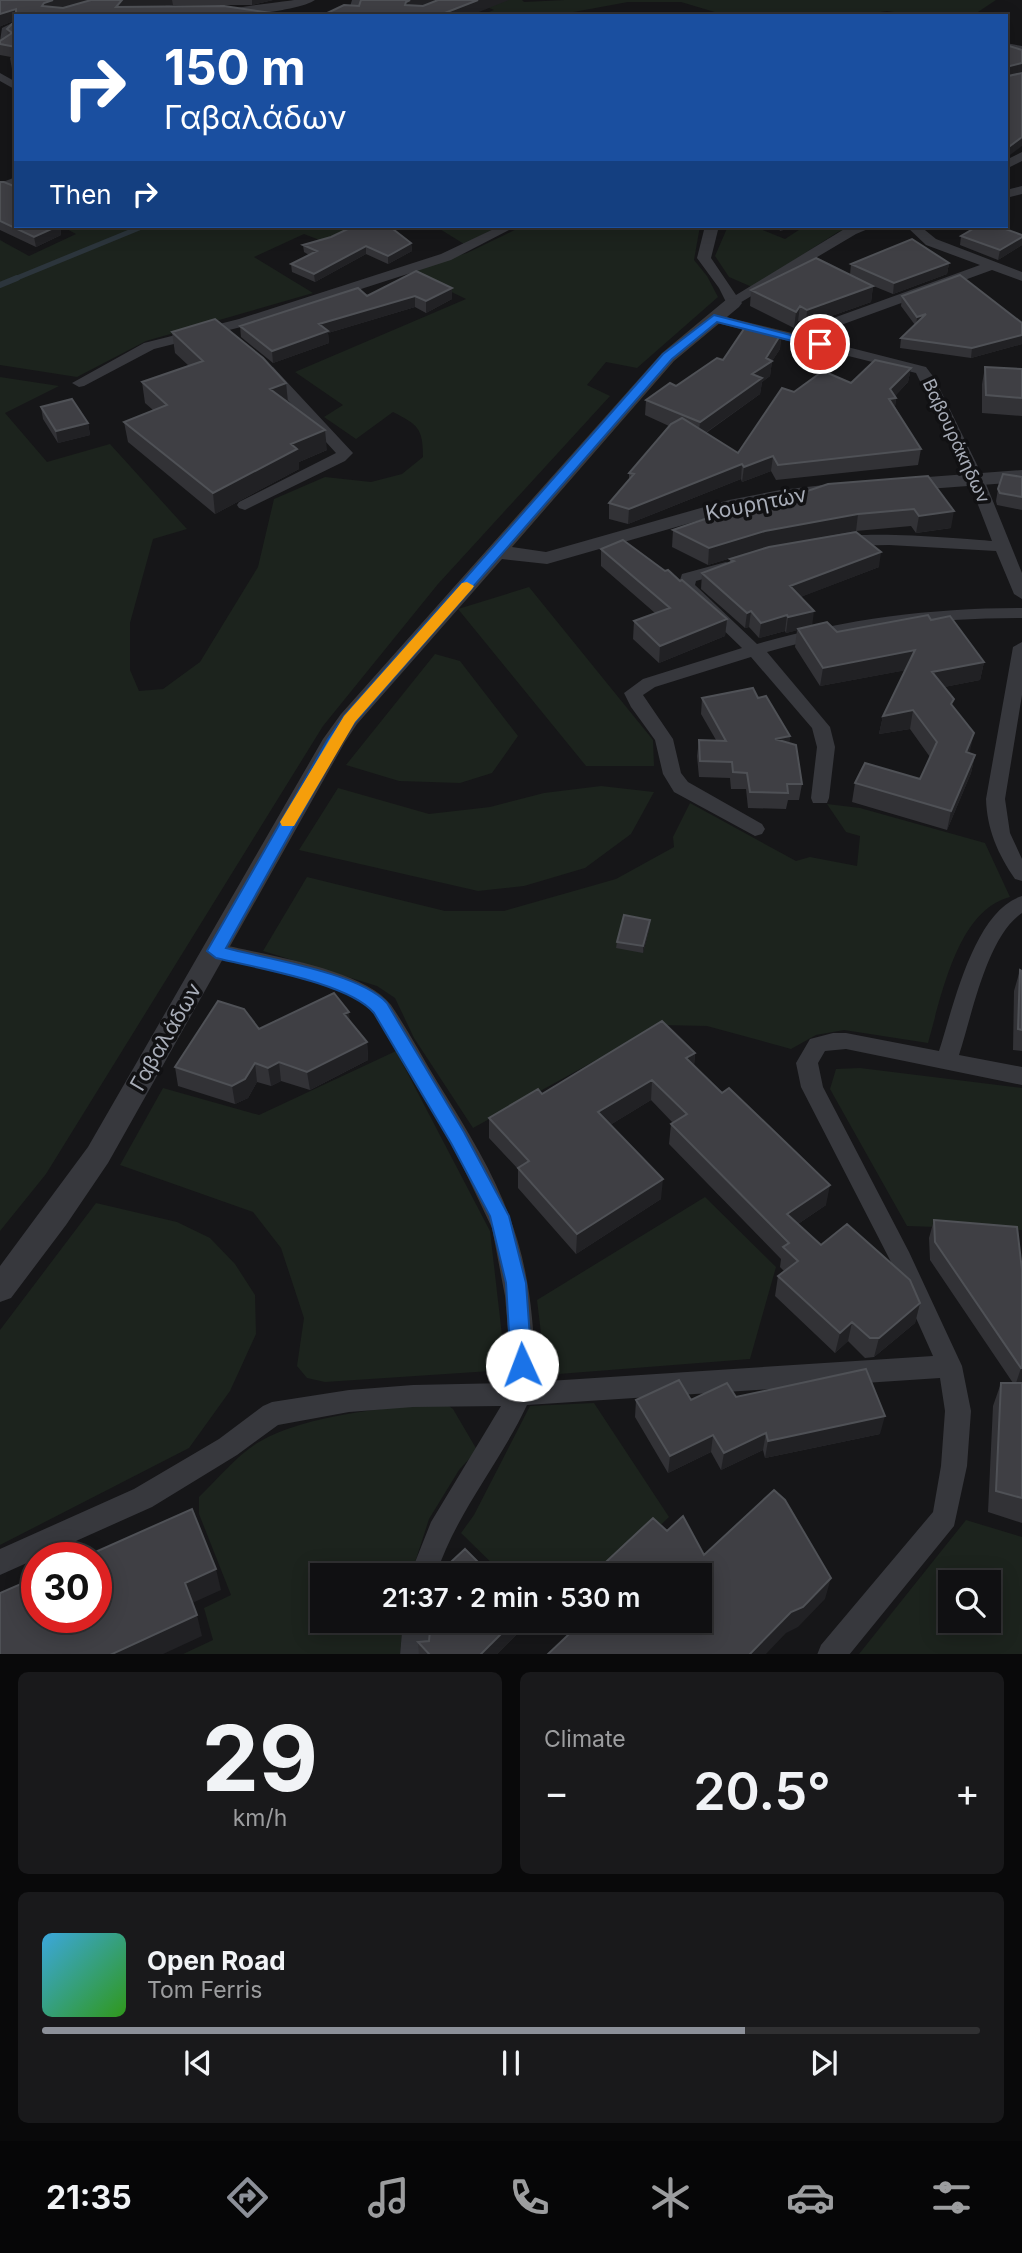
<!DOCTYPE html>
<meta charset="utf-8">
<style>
:root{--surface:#101012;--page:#19191b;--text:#f1f3f6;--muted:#9c9d9f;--line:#303032;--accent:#8c9099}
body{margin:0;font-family:Inter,sans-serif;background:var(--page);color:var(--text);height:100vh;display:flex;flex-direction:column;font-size:26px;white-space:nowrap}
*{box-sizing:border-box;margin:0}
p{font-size:23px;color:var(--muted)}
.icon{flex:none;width:38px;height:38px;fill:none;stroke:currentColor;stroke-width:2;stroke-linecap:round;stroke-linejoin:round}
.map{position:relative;height:1654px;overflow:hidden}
.side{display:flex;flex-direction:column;gap:18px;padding:18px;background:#09090a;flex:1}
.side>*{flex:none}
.banner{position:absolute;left:14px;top:14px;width:994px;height:214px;border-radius:0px;box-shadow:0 4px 18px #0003,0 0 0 2px var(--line);background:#1a4fa0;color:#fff;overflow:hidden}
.tools{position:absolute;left:938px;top:1570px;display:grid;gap:14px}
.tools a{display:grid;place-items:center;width:63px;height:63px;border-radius:0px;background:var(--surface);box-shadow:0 4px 18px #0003,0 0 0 2px var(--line);font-size:35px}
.speed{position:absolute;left:21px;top:1542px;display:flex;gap:14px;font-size:35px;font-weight:700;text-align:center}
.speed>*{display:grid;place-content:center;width:91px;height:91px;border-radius:50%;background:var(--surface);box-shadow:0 4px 18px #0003,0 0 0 2px var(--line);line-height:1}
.speed .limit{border:10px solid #d22;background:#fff;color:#111}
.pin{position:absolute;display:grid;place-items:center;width:60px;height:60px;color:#fff;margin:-30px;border:4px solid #fff;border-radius:50%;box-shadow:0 2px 7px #0007}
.me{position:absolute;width:77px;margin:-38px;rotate:358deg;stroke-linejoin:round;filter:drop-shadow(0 0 5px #0008)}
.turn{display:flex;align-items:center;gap:24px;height:147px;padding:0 35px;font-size:32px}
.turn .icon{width:91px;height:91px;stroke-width:2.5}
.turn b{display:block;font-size:49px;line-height:60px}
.then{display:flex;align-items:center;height:66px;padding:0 35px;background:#0003;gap:14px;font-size:26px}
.big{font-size:52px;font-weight:600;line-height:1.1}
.side .card{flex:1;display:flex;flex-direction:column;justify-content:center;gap:10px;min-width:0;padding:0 24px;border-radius:10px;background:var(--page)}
.side .dial{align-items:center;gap:0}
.dial b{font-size:91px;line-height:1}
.song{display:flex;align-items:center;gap:21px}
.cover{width:84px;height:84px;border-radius:10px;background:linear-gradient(135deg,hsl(200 70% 55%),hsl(110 70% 35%))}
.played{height:7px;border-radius:4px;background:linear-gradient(90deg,var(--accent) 75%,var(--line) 75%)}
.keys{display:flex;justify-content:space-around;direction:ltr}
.heat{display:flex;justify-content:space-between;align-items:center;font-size:38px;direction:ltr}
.side .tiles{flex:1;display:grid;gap:18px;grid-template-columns:1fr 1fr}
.card:last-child{grid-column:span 2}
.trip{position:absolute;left:310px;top:1563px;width:402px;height:70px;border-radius:0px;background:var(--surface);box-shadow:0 4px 18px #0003,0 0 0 2px var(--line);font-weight:600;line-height:70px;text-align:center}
.dock{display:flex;height:112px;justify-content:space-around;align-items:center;background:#060607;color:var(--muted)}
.dock .icon{width:49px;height:49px}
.dock .current{color:var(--accent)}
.dock b{font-size:32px;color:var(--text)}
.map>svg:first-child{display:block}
.green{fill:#1c231d;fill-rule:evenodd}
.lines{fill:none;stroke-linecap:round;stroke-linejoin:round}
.stream-far1{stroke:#2c353c;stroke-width:5}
.stream{stroke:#2c353c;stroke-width:6}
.minor{fill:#37383d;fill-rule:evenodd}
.tertiary{fill:#37383d;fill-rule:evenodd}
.wall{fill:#323236}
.shaded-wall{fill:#212124}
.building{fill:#3f3f44;stroke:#4f5156;stroke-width:2}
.route{fill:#1a73e8;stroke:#114b97;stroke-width:2}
.slow{fill:#f59e0b}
.labels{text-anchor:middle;stroke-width:7;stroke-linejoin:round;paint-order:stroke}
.far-street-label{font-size:18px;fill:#a8adb8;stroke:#111113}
.street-label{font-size:21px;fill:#a8adb8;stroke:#111113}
</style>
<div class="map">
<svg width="1022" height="1655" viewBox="0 0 1022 1655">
<rect width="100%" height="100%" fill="#161618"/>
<!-- green -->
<path class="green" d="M482,0H522L524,2L565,0H996L972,16H920L887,11L854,16H728L681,2H628L552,16H479L494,10L475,2Z
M66,226H353L322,241L304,234L254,257L313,293L146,341L77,377L0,365V240L29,256L76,234L65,228Z
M435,226H500L464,244Z
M523,226H700L694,260L707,276L718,297L637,368L606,362L587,385L610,396L438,584L323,726L46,1174L0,1231V377L59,386L5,413L47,462L110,444L187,529L153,539L130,623V670L139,691L163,689L200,662L258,567L274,499L325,477L371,482L402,474L423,457C423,428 418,425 393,412L356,439L324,417L343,405L295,372L466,299L408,271L467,253Z
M728,226H753L785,239L805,226H855L838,232L752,287L729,277L715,256Z
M529,587L653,740L654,766H586L458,609Z
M435,654L460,661L518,736L492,773L460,783L399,781L346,765Z
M601,786L654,792L631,834L585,868L524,886L478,891L299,850L338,788L429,814L490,807L544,793Z
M690,803L796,861L810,857L857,866L860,836L846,832L827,804L860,808L985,843L1010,897C957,910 941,998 928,1043L844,1030L816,1035L791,1049L707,1026L660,1025L473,1128L414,1038L395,998L377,986L263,951L307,877L445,911H504L616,879L674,847L673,837Z
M396,1051L490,1231L506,1370L325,1382L307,1378L297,1366L304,1318L281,1248L253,1212L120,1165L163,1088L259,1115Z
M860,1068L1022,1088V1230L907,1226L830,1089L836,1069Z
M705,1197L776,1267L750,1359L546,1375L537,1300Z
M96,1203L177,1222L210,1238L235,1264L255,1295L256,1334L230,1391L189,1448L0,1545V1330Z
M442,1401L453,1409L477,1450L459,1470L429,1519L411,1575H322V1620L403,1621L400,1654L181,1655L213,1640L204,1608L231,1595L199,1514V1497C218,1479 237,1455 259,1442C309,1413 384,1410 442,1401Z
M594,1403L669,1517L609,1575H504L461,1533L474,1515L530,1406Z
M966,1520L1022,1537V1654H859ZM950,1582H989V1620H950Z"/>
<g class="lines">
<!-- stream-far1 -->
<path class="stream-far1" d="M12,280L144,226"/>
<!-- stream -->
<path class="stream" d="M0,285L17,278"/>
<!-- minor -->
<path class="minor" d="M294,0H315C303,9 239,19 227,11C232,7 282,2 294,0Z
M352,0H362L358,16H347Z
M16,21V29L5,40L0,41L2,28Z
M1006,43L1022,46V52L1006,49Z
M0,73L16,82V90L0,81Z
M1022,152V161L1006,169V160Z
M16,177V185L0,191V183Z
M1022,186V194L1006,198V190Z
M500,226H517L451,260L249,325L154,349L84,386L79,387L72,383L144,343L239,319L441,254Z
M705,226H719L711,258L736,295L846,228L875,226L856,234L733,307L728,306L719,288L697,258Z
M906,226H920L936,239L1022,272V281L992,270L808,337L926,367L935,379L984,479L1022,573V599L1014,594L996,551L889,545L841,546L833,541C845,528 968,539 992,541L968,479L916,373L709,321L707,318L714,314L792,333L980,265L926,245Z
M268,366L273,367L353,453L345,461L245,510L239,508L237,505L239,502L336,453L263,373L261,370L263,367Z
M726,562L734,567L732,571L696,581L695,585L757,644C845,619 931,608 1022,608V618C934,618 851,628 767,652L830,727L835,747L829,798L827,803H813L811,798L817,747L812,728L751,657L655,687L643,695L673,739L681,773L688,782L762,824L765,829L762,834L755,836L674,792L663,774L655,740L631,707L624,693L643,679L742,648L678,586L682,574Z
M1022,642V695L1005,799L1010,833L1022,859V881L1015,879C998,854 987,830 986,799L1013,647Z
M1022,896V913C987,936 972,1015 959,1055L1022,1067V1085L846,1049L825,1051L818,1063L823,1087L909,1252L962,1366L971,1411L967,1466L954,1526L849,1655H817L821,1645L933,1512L941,1466L945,1411L940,1378L527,1405C500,1463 456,1513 436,1575H410L431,1522L501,1406L413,1407L349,1412L278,1425L237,1455L152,1507L0,1575V1549L134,1489L219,1439L263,1406L272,1402L349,1390L413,1385L508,1383L510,1354L505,1296L492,1228L454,1148L376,1016C345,976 256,971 209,956L206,951L209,946L216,943C262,955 362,968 391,1005C408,1030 422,1057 438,1083C488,1164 523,1220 532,1318C534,1339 536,1360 533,1382L933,1356L891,1262L801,1087L796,1063L810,1039L833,1033H846L939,1051C953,1008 974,910 1022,896Z
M403,1620H431L428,1655H400Z"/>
<!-- tertiary -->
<path class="tertiary" d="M733,298L739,299L742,303L739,307L674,361L512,547L546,552L729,500L780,490L833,484L840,486L843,490L840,494L732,511L547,564L502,559L357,724L345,742L108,1163L66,1225L11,1298L0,1302V1266L88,1147L323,739L341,714L662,353L727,299Z
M1022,470V482L901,491L894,489L891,485L894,481L901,479Z"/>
</g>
<!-- wall -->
<path class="wall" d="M0,0H273L252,5H173L161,7L285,15V16H16V20L1,26Z
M16,20V70L12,69L10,58L11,57L0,55V41L8,36L7,29Z
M0,182L16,226H60L61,235L36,247L0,230Z
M772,226H791L781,231Z
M961,236L1022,245L998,260L960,245Z
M411,243L412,251L388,264L366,254L315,282L292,272L291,264L309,255L304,252L303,245Z
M949,263L947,274L893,294L866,283L873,286L871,302L806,325L798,321L794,328L750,306L751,290L850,275L851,264Z
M452,288V299L426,313L415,307L328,333L329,343L273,363L241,337L240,326L367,296Z
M902,296L1022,323V344L971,358L900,348L901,338L915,325L901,306Z
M172,332L286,383L288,402L327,450L299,462V469L215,514L128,442L124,422L153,410L145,403L142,382L189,366L175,353Z
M781,334L780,349L772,361L770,376L762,382L760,394L706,433L738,453L794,392L851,383L911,368L908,382L895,396L896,398L895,407L921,449L918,465L776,480L771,471L742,482L741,479L628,524L609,519V503L629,480V473L669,426L645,415L646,400L676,386L723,360Z
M985,367L1022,369V416L982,413V384Z
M41,407L88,423L90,435L58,443L43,419Z
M928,476L951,528L916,533L911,526L856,531L879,567L800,597L812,626L837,632L931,620L984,662L980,680L944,687L952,705L969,753L975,755L971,773L947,830L852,802L855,783L920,779L930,757L910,729L879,734L883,716L906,670L820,686L795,647L797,630L786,633L785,631L759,638L749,627L745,628L701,589L702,573L730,563V559L764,548L708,565L672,547L673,530L769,504Z
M1022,477V510L997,505L996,501L998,489Z
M601,549L665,571L680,581L727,619L725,636L659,663L633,639L634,621L655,613L601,566Z
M702,698H758L790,736L789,743L802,784L799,800H788L786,809L748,808L746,789H731L730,778L699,777L697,756L699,740H716L701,714Z
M650,926L643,953L616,948L617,942Z
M1020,970L1022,971V1051L1013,1050L1014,991Z
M350,1021L367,1042L368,1060L310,1090L281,1081L271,1086L257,1082L248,1098L235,1104L178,1086L175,1067L259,1029Z
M695,1053L694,1066L826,1205L798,1224L821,1245L920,1303L915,1323L874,1357L865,1358L848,1341L835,1353L775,1296L778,1276L784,1271L780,1267L781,1259L669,1144L671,1124L673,1123L651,1100L610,1125L661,1199L576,1254L518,1188V1169L489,1138V1118L542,1094Z
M934,1220L1022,1270V1523L988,1512L993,1406L1001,1383H1013L930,1260L929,1238Z
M736,1397L880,1434L765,1458L763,1450L721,1470L711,1452L668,1473L635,1417L636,1400H691Z
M526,1625L496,1655H419L418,1642L429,1641Z"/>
<!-- shaded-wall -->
<path class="shaded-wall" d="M53,0H93L44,16L42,6L44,3Z
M122,0H172L173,5L123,11L116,7Z
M252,0H273L252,5Z
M410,0H436L407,14L405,5L406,2Z
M478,0H509L469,16H437Z
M16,9V20L1,26L0,28V14Z
M1022,63V72L1006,76V67Z
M1022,137V146L1006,158V149Z
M58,226H60L61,235L36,247L34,237Z
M782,226H791L781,231Z
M1022,237V245L998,260L1000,250Z
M411,243L412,251L388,264V256Z
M366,246V254L315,282L314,274Z
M949,263L947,274L893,294L894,283Z
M873,286L871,302L806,325L807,310Z
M452,288V299L426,313V301Z
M415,296V307L328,333L329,343L273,363L272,351L319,324Z
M800,306L798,321L794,328L796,312Z
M926,314L916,327L917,317Z
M781,334L780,349L772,361L770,376L762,382L760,394L698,438L700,422L752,374L766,358Z
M1022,335V344L971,358L972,348Z
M911,368L908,382L892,399L896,398L894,413L887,414L890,389Z
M286,383L288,403L270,389Z
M88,423L90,435L58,443L56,431Z
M325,430L327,450L299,462V469L215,514L213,493L291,444Z
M773,456L771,471L742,482L744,467Z
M742,464L741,479L628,524L629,509Z
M954,511L951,528L916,533L919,516Z
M858,514L856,531L764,548L708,565L709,548L765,531Z
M881,552L879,567L788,602L790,586Z
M751,611L749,627L745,628L747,613Z
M814,611L812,627L786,633L788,617Z
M787,615L785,631L759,638L761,623Z
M727,619L725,636L659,663L660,646Z
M915,650L912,669L820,686L823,668Z
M984,662L980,680L929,690L932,672Z
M913,710L910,729L879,734L883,716Z
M974,733L970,751L962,771L966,752Z
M790,736L788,752L775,739Z
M975,755L971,773L947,830L951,811Z
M650,920V926L643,953V946Z
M349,1012L351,1030L344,1014Z
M367,1042L368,1060L310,1090L307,1072Z
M695,1053L693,1074L686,1058Z
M279,1062L281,1081L271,1086L268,1068Z
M255,1063L257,1082L248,1098L235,1104L232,1086Z
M652,1080L651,1100L597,1133L598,1112Z
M663,1179L661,1199L576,1254L577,1234Z
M830,1185L826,1205L783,1234L787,1214Z
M920,1303L915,1323L874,1357L879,1338Z
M852,1322L848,1341L835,1353L840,1333Z
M1021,1368H1022V1383L1015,1386Z
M885,1416L880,1434L765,1458L768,1441Z
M766,1433L763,1450L721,1470L724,1453Z
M713,1435L711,1452L668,1473L670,1456Z
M216,1569L221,1590L190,1604L185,1583Z
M831,1578L825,1599L798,1627L786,1633L765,1655H749L791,1612Z
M197,1615L202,1636L161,1655H110Z
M515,1620H526V1625L496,1655H480Z"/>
<!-- building -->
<path class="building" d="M0,0H53L44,3L42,6L63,8L91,0H122L116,7L224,6L285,15L284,16H16V9L0,14Z
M361,0H410L406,2L405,5L423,6L438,0H478L437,16H422L415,13L410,16H321L344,5L359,6Z
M16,20V47L0,44V41L12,33L7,29Z
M1006,45L1022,50V63L1006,67Z
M1006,70L1008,76L1022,73V137L1006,149Z
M0,182H4L16,187V226H58L34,237L0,221Z
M354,226H389L411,243L388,256L366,246L314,274L291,264L317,251L303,245L331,237Z
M978,226H997L1022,235V237L1000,250L961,236Z
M912,239L949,263L894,283L851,264Z
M816,258L873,286L807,310L800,306L796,312L751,290Z
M416,271L452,288L426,301L415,296L319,324L328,331L272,351L240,326L358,288L367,296Z
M960,275L1022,323V335L972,348L901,338L926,314L917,317L902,296Z
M215,319L263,358L286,383L270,389L325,430L291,444L297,449L213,493L124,422L167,405L142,382L203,361L172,332Z
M746,326L781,334L766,358L772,361L752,374L762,378L700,422L646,400L670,383L676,386L717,358L723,360Z
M875,360L911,368L890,389L896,398L889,399L921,449L778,465L773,456L744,467L742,464L629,509L609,503L634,474L629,473L671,424L682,418L738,453L782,388L794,392L823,371L851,383Z
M985,367L1022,369V398L986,395Z
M72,399L88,423L56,431L41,407Z
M1003,474L1022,477V497L1000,493L998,489Z
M928,476L954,511L919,516L914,509L858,514L765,531L709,548L673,530L763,499L769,504L828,484Z
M856,532L881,552L790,586L814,611L788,617L787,615L761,623L751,611L747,613L702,573L734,561L730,559L769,547Z
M623,540L665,571L668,570L680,581L682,580L727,619L660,646L634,621L670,608L601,549Z
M928,615L931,620L950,616L984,662L932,672L954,699L951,704L974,733L966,752L975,755L951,811L855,783L865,763L920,779L937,742L913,710L883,716L915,650L823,668L798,629L827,622L837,632Z
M753,688L758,698L766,696L790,736L775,739L796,745L802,784H787L788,793L750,792L747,773L733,772L732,762L700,761L699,740L726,741L702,698Z
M624,915L650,920L643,946L617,942Z
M1020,970L1022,971V1030L1018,1029Z
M334,993L349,1012L344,1014L367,1042L307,1072L279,1062L268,1068L255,1063L245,1079L232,1086L175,1067L218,1001L244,1009L259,1029Z
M662,1021L695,1053L686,1058L722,1093L729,1088L830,1185L787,1214L821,1245L847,1224L910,1280L920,1303L879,1338H870L852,1322L840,1333L778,1276L798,1261L783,1247L789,1243L671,1124L687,1114L652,1080L598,1112L663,1179L577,1234L518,1168L529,1161L489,1118L538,1089L542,1094Z
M934,1220L1017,1227L1022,1270V1368H1021L935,1242Z
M866,1369L885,1416L768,1441L766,1433L724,1453L713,1435L670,1456L636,1400L679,1380L691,1400L727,1383L736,1397Z
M1001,1383H1022V1498L996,1491Z
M774,1490L785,1500L831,1578L803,1607L791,1612L749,1655H547L584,1620H700V1575H592L653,1518L667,1531L683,1516L704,1555Z
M192,1509L216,1569L185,1583L197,1615L110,1655H0V1593L37,1577V1617H96V1558H82Z
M465,1549L491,1575H437Z
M431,1620H515L480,1655H430L418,1642L429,1641Z"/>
<!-- route -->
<path class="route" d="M714,315L825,344L820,348L717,322L672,359L354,723L342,741L226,948C267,959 360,973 387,1003L464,1132L509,1216L526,1283L532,1365L529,1372L522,1374L514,1372L511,1365L506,1283L490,1216L451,1143L374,1013C349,983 256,968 216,958L207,951L328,739L344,716L663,354Z"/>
<!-- slow -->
<path class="slow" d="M467,582L474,586L472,589L355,722L294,826H282L280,822L344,716L462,583Z"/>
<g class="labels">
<!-- far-street labels -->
<g class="far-street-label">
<text transform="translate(956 441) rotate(65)" y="6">Βαβουράκηδων</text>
</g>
<!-- street labels -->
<g class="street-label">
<text transform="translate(756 504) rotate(-11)" y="7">Κουρητών</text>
<text transform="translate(166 1037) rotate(-60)" y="7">Γαβαλάδων</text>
</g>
</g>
</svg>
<div class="tools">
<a><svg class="icon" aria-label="search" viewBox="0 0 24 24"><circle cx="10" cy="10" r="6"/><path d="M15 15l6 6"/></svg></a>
</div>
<div class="speed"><div class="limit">30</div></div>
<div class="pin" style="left:820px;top:344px;background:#d93025"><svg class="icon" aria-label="arrive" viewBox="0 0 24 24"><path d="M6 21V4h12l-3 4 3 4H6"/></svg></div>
<svg class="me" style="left:522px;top:1365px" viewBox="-20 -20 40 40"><circle r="19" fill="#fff"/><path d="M0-13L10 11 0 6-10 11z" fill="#1a73e8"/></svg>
<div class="trip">21:37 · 2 min · 530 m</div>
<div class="banner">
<div class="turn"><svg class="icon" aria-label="right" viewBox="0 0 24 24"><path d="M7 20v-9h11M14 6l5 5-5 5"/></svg><div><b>150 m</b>Γαβαλάδων</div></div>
<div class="then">Then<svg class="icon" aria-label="right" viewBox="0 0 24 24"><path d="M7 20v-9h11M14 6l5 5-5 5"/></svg></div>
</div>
</div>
<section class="side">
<div class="tiles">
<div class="card dial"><b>29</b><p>km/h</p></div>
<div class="card"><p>Climate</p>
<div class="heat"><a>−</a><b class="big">20.5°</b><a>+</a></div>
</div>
<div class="card">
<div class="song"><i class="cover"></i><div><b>Open Road</b><p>Tom Ferris</p></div></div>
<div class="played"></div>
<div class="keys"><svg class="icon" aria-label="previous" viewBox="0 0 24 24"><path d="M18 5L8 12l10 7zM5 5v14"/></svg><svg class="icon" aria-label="pause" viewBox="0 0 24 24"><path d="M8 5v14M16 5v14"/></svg><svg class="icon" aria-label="next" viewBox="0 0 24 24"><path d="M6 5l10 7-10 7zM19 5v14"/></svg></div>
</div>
</div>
</section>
<nav class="dock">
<b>21:35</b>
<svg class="icon current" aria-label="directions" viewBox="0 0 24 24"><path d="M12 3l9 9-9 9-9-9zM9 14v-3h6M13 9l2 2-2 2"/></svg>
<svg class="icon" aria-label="music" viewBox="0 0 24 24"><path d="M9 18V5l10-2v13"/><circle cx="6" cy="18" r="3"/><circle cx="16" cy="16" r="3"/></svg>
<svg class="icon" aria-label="phone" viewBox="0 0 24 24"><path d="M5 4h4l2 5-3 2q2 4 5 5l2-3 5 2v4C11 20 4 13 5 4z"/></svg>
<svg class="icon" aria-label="climate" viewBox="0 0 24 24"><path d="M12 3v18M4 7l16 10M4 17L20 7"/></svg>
<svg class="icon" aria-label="car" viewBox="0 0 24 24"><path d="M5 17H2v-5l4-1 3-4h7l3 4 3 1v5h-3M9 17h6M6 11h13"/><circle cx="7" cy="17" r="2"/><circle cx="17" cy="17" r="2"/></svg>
<svg class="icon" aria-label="filters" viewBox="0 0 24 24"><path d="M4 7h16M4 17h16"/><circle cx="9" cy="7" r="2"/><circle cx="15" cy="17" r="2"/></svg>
</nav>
